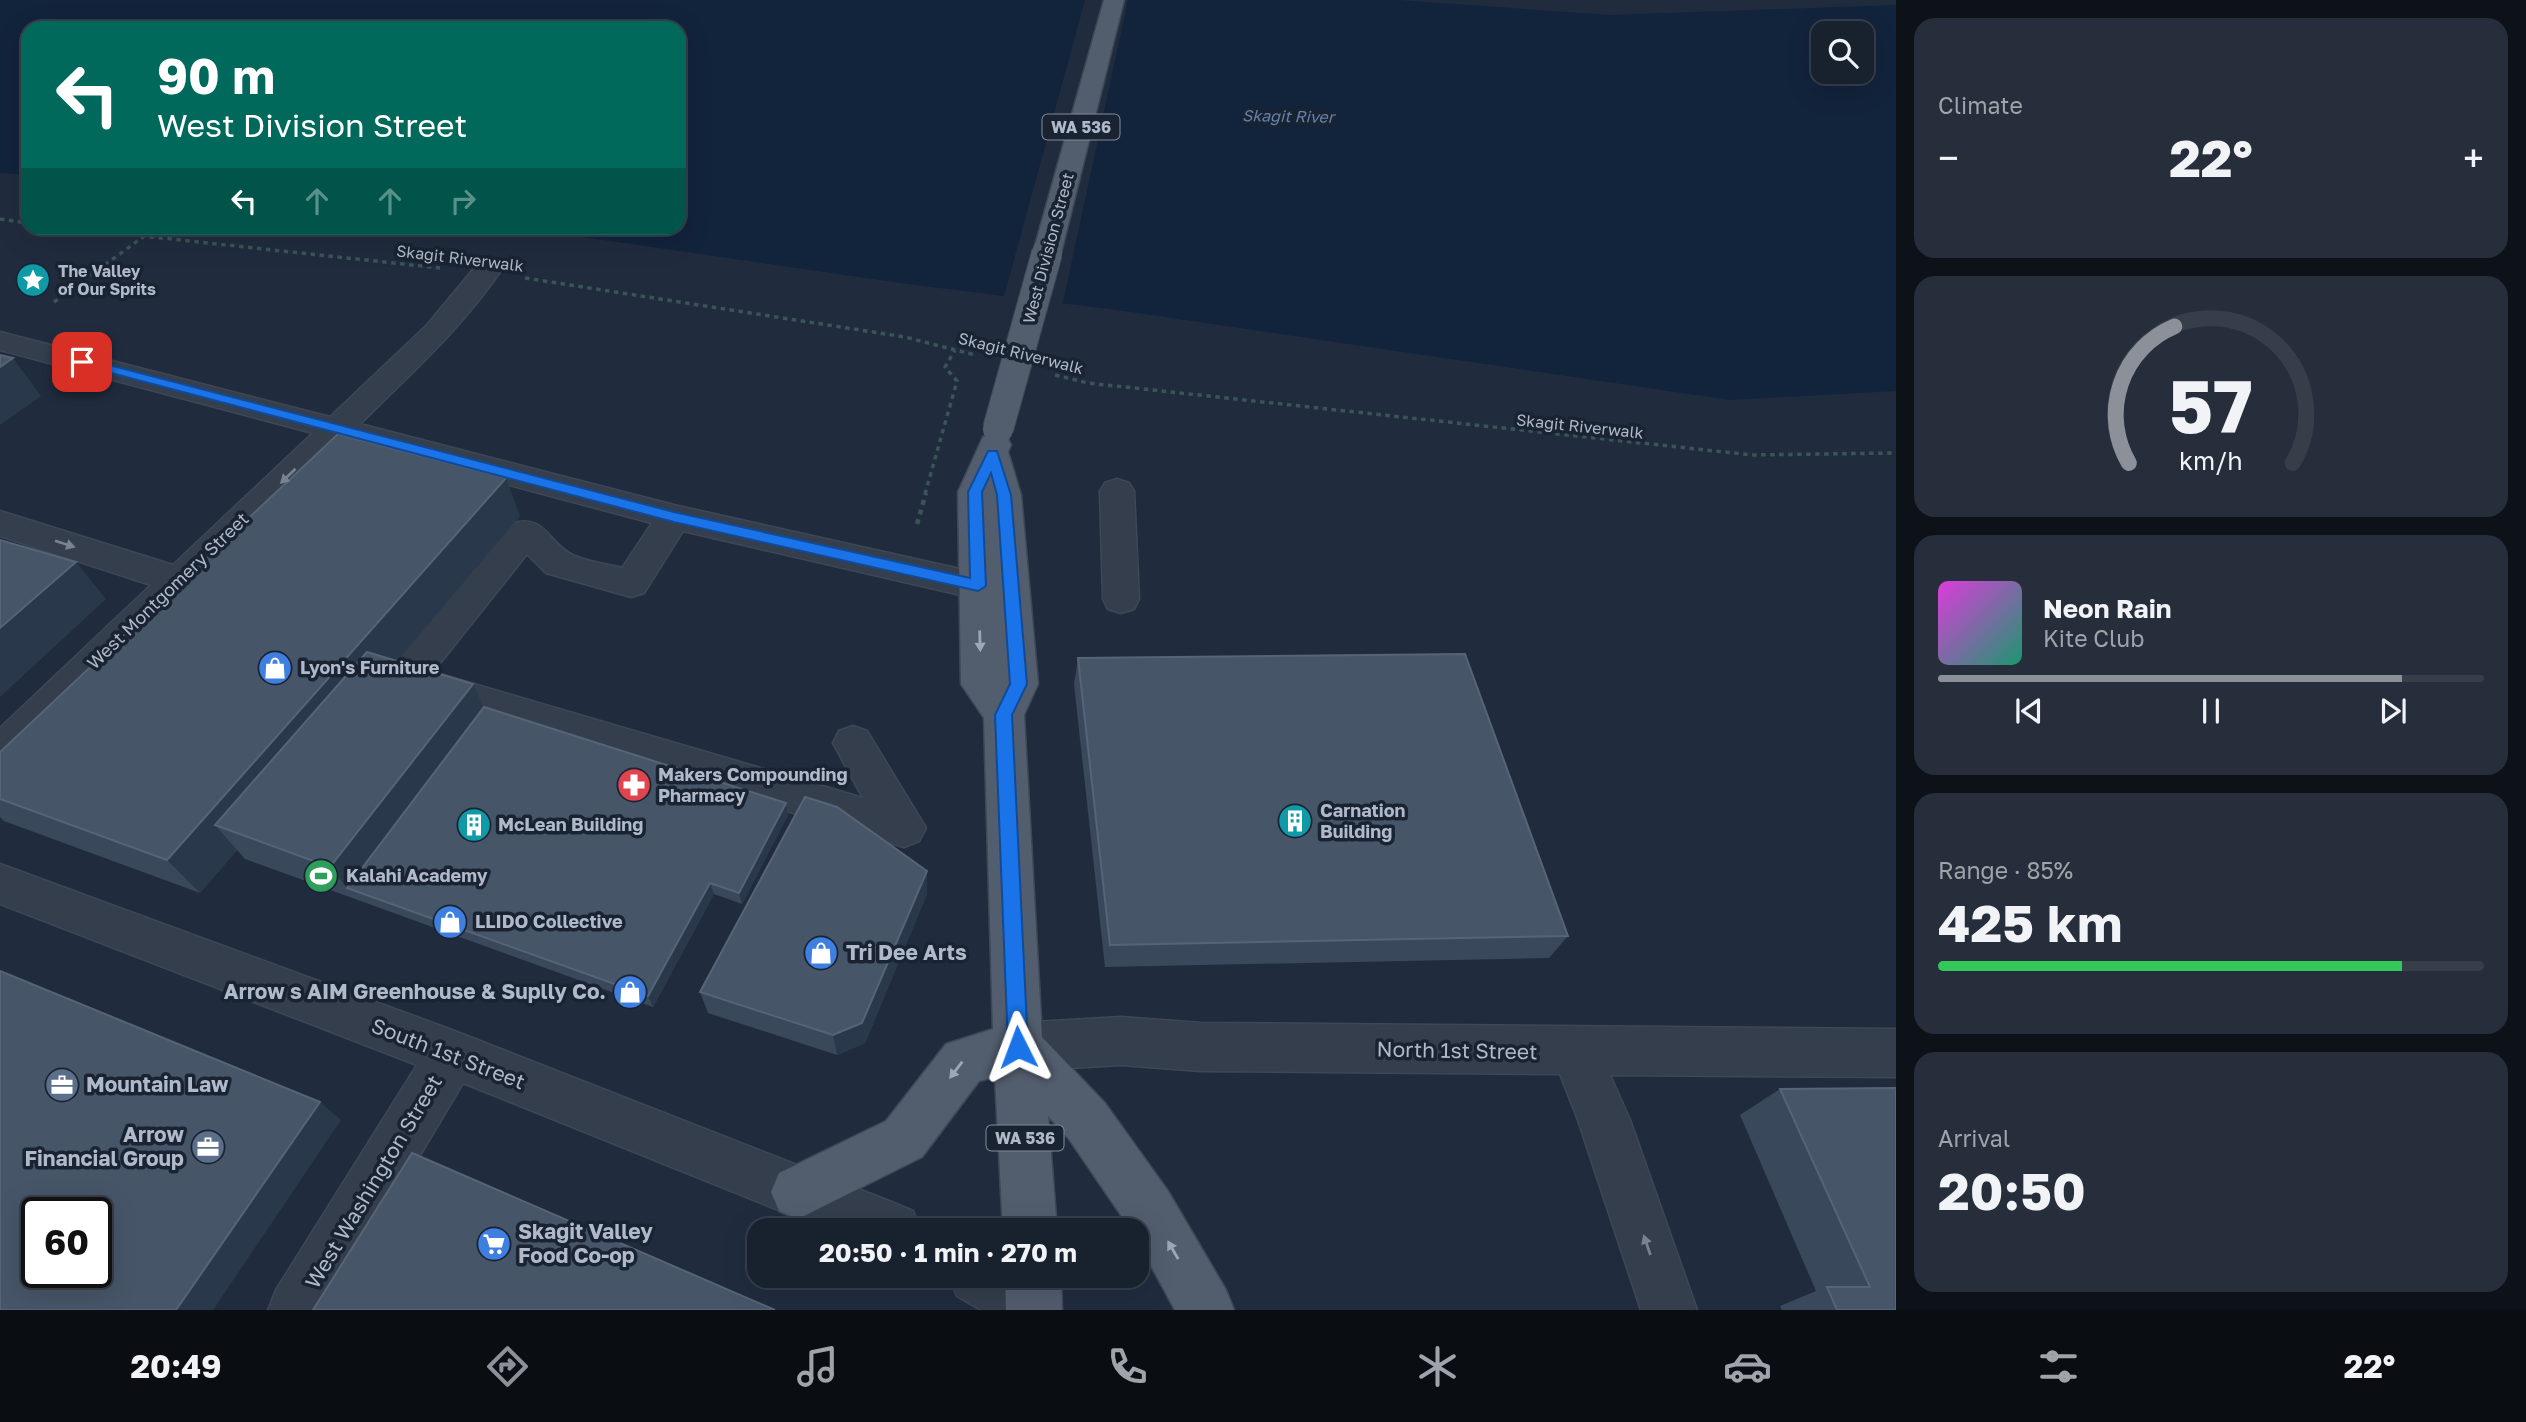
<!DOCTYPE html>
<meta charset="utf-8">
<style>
:root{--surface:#18212e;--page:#252e3a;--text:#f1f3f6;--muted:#9fa3aa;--line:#363e4a;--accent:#8c9099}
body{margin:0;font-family:"Golos Text",sans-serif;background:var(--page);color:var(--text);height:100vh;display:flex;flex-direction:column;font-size:26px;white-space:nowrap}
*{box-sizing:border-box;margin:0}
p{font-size:23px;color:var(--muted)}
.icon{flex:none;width:38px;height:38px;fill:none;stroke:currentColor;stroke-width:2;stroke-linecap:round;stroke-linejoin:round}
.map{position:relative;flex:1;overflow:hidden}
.side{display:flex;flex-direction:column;gap:18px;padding:18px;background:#0d1219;width:630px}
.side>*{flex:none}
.hud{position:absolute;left:21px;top:21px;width:665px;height:214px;border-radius:21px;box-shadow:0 7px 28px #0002,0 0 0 2px var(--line);background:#00695c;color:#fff;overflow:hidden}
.buttons{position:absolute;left:1811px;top:21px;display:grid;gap:14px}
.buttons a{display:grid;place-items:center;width:63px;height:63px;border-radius:14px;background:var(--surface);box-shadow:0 7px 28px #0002,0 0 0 2px var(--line);font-size:35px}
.speed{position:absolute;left:21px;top:1197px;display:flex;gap:14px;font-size:35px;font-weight:700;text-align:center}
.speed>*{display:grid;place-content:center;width:91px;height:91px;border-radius:50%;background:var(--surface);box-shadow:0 7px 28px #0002,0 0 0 2px var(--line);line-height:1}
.speed .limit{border:4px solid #111;border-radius:10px;background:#fff;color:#111}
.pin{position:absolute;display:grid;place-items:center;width:60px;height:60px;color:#fff;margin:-30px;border-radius:14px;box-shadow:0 4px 10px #0006}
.me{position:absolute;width:77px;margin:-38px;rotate:357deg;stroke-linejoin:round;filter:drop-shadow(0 0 5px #0008)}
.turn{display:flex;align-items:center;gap:24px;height:147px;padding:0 21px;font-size:32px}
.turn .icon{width:91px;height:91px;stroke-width:2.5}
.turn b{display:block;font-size:49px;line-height:60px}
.lanes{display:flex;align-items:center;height:66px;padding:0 21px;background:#0003;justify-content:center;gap:35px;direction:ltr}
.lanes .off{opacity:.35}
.big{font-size:52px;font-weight:700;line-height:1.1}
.side .widget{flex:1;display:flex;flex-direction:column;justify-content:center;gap:10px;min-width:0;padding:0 24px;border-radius:21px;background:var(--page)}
.side .dial{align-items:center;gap:0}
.dial svg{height:182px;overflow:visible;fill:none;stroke:var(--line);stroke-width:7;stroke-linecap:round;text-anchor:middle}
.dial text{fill:var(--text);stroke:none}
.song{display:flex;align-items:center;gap:21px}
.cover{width:84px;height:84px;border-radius:10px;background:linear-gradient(135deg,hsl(300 70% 55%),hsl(160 70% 35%))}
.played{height:7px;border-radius:4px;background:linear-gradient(90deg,var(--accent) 85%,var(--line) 85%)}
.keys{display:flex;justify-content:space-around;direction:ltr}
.heat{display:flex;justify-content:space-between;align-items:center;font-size:38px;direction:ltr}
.charge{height:10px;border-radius:5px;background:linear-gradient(90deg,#34c759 85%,var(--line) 0)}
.trip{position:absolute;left:747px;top:1218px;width:402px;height:70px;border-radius:21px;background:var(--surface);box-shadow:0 7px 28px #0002,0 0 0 2px var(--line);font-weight:700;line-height:70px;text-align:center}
.tabs{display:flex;height:112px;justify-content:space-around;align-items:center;background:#0a0d12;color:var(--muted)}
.tabs .icon{width:49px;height:49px}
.tabs .on{color:var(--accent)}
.tabs b{font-size:32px;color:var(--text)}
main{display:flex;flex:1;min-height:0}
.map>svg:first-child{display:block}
.water{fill:#12233c;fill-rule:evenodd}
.pier{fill:#202c3e}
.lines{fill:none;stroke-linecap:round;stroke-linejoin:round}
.minor-casing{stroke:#3d4756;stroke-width:3}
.major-casing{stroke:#3d4756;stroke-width:3}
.path-far1{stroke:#3b5457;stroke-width:3.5;stroke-dasharray:4.5 4.5;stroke-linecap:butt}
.path{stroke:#3b5457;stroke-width:4.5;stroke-dasharray:5 5;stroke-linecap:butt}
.minor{fill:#343e4d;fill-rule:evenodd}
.major{fill:#525d6e;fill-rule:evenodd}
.major-bridge-casing{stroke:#3d4756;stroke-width:32;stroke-linecap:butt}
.major-bridge{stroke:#525d6e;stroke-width:30}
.wall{fill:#3a485c}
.shaded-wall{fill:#2a384b}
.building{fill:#465568;stroke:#576477;stroke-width:2;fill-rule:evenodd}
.oneway{fill:#788291}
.oneway2{fill:#9ca7b7}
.route{fill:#1a73e8;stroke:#114b97;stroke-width:2}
.labels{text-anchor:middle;stroke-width:7;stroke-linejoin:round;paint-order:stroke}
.far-water-label{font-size:16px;font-style:italic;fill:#6482ac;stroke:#192332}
.shield{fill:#192332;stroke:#828c9c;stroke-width:2}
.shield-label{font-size:16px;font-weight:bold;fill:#afb9c9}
.far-street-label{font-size:16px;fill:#afb9c9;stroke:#192332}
.far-poi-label{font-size:16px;font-weight:bold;fill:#afb9c9;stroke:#192332;text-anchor:start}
.street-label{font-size:18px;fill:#afb9c9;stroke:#192332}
.poi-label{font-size:18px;font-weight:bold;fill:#afb9c9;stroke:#192332;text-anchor:start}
.near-poi-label{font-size:21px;font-weight:bold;fill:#afb9c9;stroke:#192332;text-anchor:start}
.near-street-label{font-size:21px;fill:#afb9c9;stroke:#192332}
</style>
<main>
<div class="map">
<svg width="1896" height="1310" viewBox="0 0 1896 1310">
<rect width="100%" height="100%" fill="#202c3e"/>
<!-- water -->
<path class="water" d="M0,0H1399L1610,15L1896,5V391L1730,400L1124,311L907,284L583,237L499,228H679V28H28V175L0,173ZM1824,33H1862V72H1824Z"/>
<!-- pier -->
<path class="pier" d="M1085,0H1128L1062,307L1003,300Z"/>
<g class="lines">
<!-- minor casing -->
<g class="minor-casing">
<path id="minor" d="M486,264L496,266L500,272C460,330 409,375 360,424L674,505L978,573L991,577L996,586L991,595L978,599L683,531L644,593L631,597L546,573L527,554L433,672L863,798L833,743L839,731L853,726L867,731L926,828L919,841L904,847L391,690L385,679L391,668L513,523C546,514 548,544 573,555C588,562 607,564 622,568L652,523L343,441L15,766L0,771V728L151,585L0,536V511L173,565L313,433L0,350V332L330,417L427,325L476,266Z
M1117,479L1129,483L1134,491L1139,599L1134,609L1121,613L1108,609L1103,599L1100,491L1105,483Z
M0,864L452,1030L894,1203L913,1211L921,1230H828L463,1083L328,1310H268L276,1290L417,1065L0,904Z
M1121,1017L1201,1023L1896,1029V1077L1610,1075L1630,1120L1697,1310H1641L1578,1120L1560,1074L1201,1071L1121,1065L1018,1071L1001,1064L993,1047L1001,1030L1018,1023Z
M949,1276H1029L1053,1290L1061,1310H981L957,1296Z"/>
</g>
<!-- major casing -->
<g class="major-casing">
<path id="major" d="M1104,0H1124L1061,253L1057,259L1047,261L1037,259L1033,253Z
M995,434L1007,437L1011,445L1008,452L1021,495L1038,684L1024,715L1042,1037L1105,1103L1168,1191L1226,1290L1234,1310H1175L1138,1242V1230H1131L1069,1139L1048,1116L1057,1230H1003L995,1077L979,1081L922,1157L798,1219L779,1211L771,1192L779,1173L886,1121L946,1044L993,1029L984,718L961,684L958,492L983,437Z
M1005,1276H1061L1062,1310H1006Z"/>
</g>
<!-- path-far1 -->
<path class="path-far1" d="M0,219L28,223
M69,228L440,268
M525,278L905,337L975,355
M54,302L143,237
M1055,375L1088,383L1752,455L1896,453
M925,494L957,381L945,367L955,350"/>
<!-- path -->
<path class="path" d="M917,524L926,493"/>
<!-- minor -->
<use href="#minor" class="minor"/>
<!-- major -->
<use href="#major" class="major"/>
<!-- major-bridge casing -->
<g class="major-bridge-casing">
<path id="major-bridge" d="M998,429L1047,253"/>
</g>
<!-- major-bridge -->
<use href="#major-bridge" class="major-bridge"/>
</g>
<!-- wall -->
<path class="wall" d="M520,516L397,661L473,684L484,707L786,803L788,815L742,904L714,894L653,1007L245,859L237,850L200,893L4,821L0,817V752Z
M1078,658L1568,936L1549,958L1105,967L1074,684Z
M927,871V894L865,1043L837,1055L708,1013L700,992Z
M1780,1089L1896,1310H1782L1780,1306L1816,1291L1740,1115Z"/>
<!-- shaded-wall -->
<path class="shaded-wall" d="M13,358L41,396L0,425V367Z
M506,478L520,516L248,837L215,825L237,850L200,893L167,860Z
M76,562L106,599L0,697V628Z
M473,684L490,720L347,888L330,867Z
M786,803L788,815L742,904L739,893Z
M927,871V894L865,1043L837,1055L833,1035Z
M710,883L714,894L653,1007L648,996Z
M320,1102L341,1120L213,1310H176Z"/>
<!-- building -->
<path class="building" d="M0,355L13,358L0,367Z
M338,434L506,478L167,860L0,799V752Z
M0,540L76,562L0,628Z
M367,652L473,684L330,867L215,825Z
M1465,654L1568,936L1110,945L1078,658Z
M484,707L786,803L739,893L710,883L648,996L347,888Z
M805,797L837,807L927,871L862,1023L833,1035L700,992Z
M0,971L320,1102L176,1310H0ZM37,1213H96V1272H37Z
M1896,1088V1310H1837L1827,1287H1870L1780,1089Z
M412,1153L775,1310H313Z"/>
<!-- one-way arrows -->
<defs><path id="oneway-solid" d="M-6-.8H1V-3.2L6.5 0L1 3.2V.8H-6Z" transform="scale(1.75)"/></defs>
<g class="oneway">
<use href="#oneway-solid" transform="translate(288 476) rotate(136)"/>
<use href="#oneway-solid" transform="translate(65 544) rotate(18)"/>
<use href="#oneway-solid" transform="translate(1647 1245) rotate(-109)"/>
</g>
<g class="oneway2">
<use href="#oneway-solid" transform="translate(980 641) rotate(88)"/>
<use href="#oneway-solid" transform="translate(956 1070) rotate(127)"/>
<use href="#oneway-solid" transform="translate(1173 1250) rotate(-120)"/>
</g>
<!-- route -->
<path class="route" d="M82,358L674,512L970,578L968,492L988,451H997L1011,495L1027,684L1012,715L1028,1047L1025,1054L1018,1057L1011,1054L1008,1047L995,715L1010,684L997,495L991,473L982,492L986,586L978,591L674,522L77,364L75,362Z"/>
<!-- icons -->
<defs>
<g id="sight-disc" transform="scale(1.75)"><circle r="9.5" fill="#0f9aa8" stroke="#192332"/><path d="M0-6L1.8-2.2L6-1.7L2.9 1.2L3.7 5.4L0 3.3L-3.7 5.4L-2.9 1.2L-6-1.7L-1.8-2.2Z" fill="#fff"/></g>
<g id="shop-disc" transform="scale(1.75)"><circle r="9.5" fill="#3f7fe0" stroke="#192332"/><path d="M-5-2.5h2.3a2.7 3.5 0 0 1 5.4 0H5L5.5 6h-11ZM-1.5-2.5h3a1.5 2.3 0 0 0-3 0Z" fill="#fff"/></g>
<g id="pharmacy-disc" transform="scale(1.75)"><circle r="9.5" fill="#e0444e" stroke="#192332"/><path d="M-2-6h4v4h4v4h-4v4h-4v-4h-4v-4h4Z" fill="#fff"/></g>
<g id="building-disc" transform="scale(1.75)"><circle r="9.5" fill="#0f9aa8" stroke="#192332"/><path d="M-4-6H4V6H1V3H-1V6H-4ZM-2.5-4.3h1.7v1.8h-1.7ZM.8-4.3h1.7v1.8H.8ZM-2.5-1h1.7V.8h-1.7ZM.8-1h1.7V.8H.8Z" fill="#fff"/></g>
<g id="stadium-disc" transform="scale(1.75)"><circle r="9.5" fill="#2e9e5b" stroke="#192332"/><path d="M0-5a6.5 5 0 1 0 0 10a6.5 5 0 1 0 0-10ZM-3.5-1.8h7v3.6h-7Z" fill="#fff"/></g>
<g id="office-disc" transform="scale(1.75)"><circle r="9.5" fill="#5c6f8a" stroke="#192332"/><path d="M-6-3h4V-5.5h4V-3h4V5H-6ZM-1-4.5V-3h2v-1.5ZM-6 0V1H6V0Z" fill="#fff"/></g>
<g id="supermarket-disc" transform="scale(1.75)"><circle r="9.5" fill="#3f7fe0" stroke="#192332"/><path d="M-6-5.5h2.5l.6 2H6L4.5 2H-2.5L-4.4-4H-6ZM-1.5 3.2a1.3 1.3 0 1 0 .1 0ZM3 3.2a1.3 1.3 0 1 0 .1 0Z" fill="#fff"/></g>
</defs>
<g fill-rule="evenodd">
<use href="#sight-disc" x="33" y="280"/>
<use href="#shop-disc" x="275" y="668"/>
<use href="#pharmacy-disc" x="634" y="785"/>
<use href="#building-disc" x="1295" y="821"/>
<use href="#building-disc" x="474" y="825"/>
<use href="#stadium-disc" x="321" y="876"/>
<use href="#shop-disc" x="450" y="922"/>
<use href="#shop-disc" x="821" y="953"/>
<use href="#shop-disc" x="630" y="992"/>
<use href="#office-disc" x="62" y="1085"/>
<use href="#office-disc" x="208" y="1147"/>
<use href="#supermarket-disc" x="494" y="1244"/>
</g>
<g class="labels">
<!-- far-water labels -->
<g class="far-water-label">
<text transform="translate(1288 116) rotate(1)" y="6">Skagit River</text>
</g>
<!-- shield labels -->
<g class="shield">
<rect x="1042.5" y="114.5" width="77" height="25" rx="5"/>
<rect x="986.5" y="1125.5" width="77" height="25" rx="5"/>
</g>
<g class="shield-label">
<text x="1081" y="133">WA 536</text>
<text x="1025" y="1144">WA 536</text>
</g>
<!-- far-street labels -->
<g class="far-street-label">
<text transform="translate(1048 248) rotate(-75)" y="6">West Division Street</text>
<text transform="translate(460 258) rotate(7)" y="6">Skagit Riverwalk</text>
<text transform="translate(1021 353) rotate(14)" y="6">Skagit Riverwalk</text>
<text transform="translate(1580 426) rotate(6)" y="6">Skagit Riverwalk</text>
</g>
<!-- far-poi labels -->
<g class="far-poi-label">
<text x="58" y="277">The Valley<tspan x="58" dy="18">of Our Sprits</tspan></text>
</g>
<!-- street labels -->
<g class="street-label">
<text transform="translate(168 591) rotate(-44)" y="6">West Montgomery Street</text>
</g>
<!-- poi labels -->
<g class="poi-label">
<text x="300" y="674">Lyon's Furniture</text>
<text x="658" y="781">Makers Compounding<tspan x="658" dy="21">Pharmacy</tspan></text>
<text x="1320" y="817">Carnation<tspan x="1320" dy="21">Building</tspan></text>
<text x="498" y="831">McLean Building</text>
<text x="346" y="882">Kalahi Academy</text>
<text x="475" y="928">LLIDO Collective</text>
</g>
<!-- near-poi labels -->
<g class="near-poi-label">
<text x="846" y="960">Tri Dee Arts</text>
<text x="606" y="999" text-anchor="end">Arrow s AIM Greenhouse &amp; Suplly Co.</text>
<text x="86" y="1092">Mountain Law</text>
<text x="184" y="1142" text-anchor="end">Arrow<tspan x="184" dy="24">Financial Group</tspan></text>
<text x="518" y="1239">Skagit Valley<tspan x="518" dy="24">Food Co-op</tspan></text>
</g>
<!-- near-street labels -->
<g class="near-street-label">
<text transform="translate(1457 1051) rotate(1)" y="7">North 1st Street</text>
<text transform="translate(448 1054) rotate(21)" y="7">South 1st Street</text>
<text transform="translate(374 1182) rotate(-59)" y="7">West Washington Street</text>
</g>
</g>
</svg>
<div class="buttons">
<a><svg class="icon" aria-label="search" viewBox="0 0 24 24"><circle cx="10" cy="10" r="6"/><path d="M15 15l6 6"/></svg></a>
</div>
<div class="speed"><div class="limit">60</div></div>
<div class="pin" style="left:82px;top:362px;background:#d93025"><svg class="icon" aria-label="arrive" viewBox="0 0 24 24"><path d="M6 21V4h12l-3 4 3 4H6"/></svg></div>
<svg class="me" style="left:1018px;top:1047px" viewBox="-20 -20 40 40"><path d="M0-17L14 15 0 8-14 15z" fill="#1a73e8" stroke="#fff" stroke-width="4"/></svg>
<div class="trip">20:50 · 1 min · 270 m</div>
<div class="hud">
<div class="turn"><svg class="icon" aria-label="left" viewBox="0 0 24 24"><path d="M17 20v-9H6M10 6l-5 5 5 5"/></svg><div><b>90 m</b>West Division Street</div></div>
<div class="lanes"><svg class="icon" aria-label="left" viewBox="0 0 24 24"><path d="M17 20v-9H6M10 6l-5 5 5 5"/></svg><svg class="icon off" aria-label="ahead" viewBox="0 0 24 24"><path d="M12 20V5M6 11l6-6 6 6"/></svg><svg class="icon off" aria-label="ahead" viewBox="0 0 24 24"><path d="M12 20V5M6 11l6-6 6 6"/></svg><svg class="icon off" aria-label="right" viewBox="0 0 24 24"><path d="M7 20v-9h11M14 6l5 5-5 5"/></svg></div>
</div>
</div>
<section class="side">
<div class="widget"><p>Climate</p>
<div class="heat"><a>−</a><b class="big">22°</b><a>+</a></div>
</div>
<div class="widget dial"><svg viewBox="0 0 100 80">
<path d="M14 69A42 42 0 1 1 86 69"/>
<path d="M14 69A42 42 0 0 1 34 9" stroke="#8c9099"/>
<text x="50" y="56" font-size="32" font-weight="700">57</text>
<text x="50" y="72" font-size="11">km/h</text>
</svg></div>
<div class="widget">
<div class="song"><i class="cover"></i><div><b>Neon Rain</b><p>Kite Club</p></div></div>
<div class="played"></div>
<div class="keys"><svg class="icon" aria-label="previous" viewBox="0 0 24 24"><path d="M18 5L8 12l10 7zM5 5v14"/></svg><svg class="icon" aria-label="pause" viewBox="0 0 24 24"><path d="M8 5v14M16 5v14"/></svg><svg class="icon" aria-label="next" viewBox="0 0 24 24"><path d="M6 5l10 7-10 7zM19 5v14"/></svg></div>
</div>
<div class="widget"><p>Range · 85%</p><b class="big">425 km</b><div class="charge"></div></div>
<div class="widget"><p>Arrival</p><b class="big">20:50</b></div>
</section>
</main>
<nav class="tabs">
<b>20:49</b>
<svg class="icon on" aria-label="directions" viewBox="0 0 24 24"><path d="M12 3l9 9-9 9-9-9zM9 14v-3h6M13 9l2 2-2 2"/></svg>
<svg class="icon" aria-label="music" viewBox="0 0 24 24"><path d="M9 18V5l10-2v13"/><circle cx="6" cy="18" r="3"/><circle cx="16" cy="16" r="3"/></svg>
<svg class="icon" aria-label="phone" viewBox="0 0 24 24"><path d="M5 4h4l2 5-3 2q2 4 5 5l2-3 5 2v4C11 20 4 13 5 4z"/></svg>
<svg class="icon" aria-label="climate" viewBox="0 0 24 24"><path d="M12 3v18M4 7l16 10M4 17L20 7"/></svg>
<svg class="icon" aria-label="car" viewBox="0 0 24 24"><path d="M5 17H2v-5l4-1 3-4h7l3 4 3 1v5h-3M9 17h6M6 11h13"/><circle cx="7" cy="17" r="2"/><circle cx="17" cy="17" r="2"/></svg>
<svg class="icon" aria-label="filters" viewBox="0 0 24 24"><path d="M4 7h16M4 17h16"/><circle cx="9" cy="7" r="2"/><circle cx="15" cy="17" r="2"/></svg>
<b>22°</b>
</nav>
